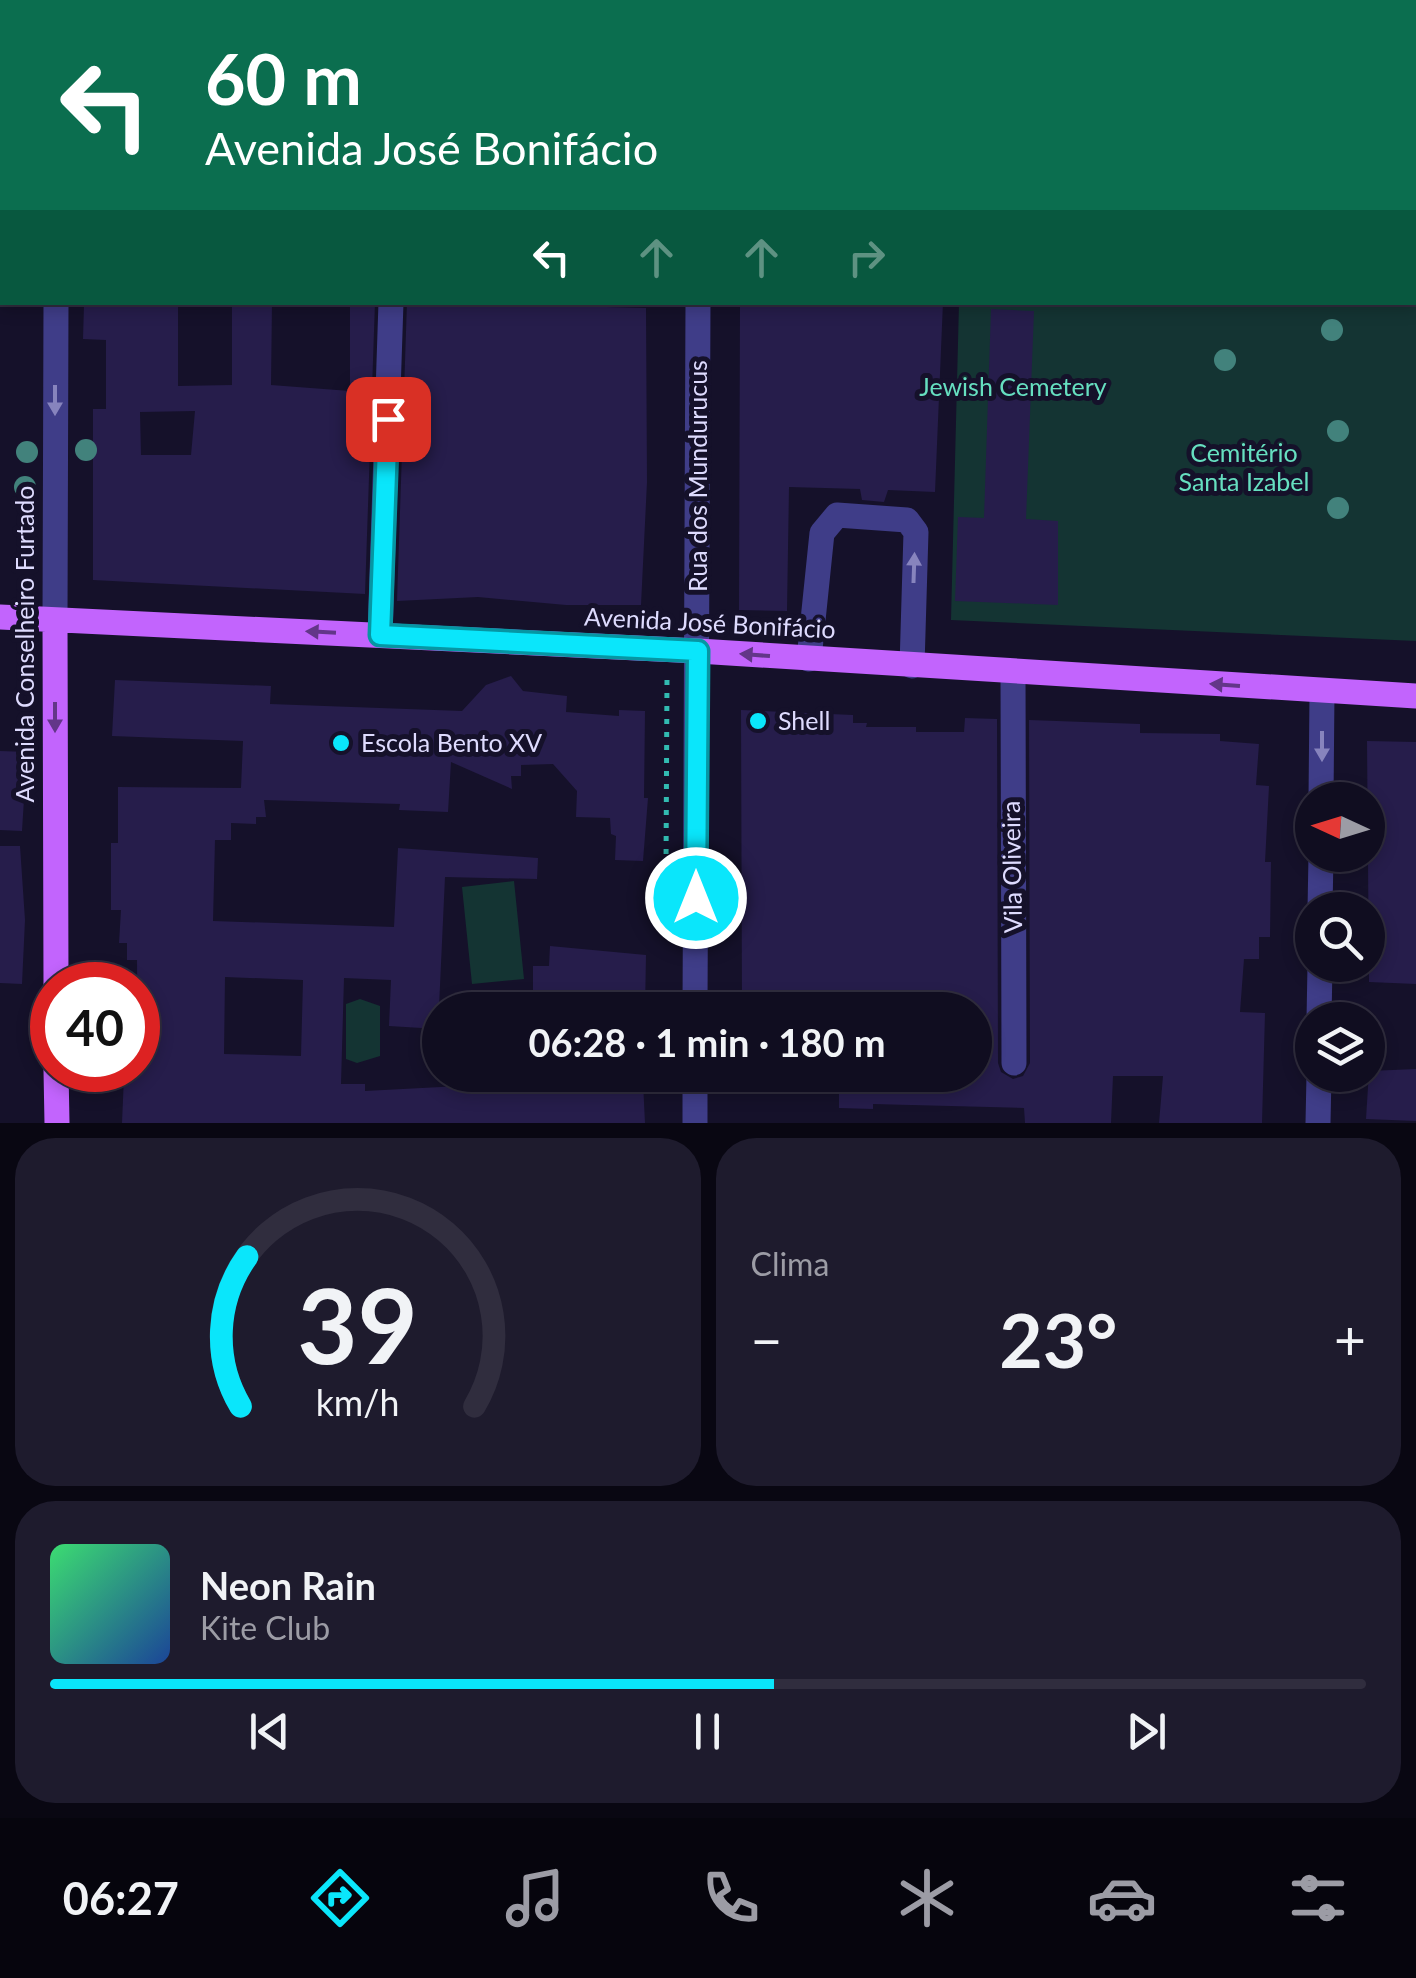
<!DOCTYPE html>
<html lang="pt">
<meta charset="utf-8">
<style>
:root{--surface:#100d20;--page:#1e1b2d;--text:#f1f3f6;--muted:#9c9ca5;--line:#302d3e;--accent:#0ae6fb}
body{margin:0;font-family:Lato,sans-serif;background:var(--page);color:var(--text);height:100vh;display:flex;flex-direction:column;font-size:38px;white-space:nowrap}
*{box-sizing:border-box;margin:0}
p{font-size:32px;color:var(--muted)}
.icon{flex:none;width:55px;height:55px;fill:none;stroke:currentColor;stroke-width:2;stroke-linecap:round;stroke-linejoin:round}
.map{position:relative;height:1123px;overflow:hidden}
.details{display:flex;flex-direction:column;gap:15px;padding:15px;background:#090712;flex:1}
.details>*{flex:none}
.top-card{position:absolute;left:0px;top:0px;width:1418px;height:305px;box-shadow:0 5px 15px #0003,0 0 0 2px var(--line);background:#0b6e4f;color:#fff;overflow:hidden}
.needle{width:65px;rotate:274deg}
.tools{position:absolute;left:1295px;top:782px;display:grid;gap:20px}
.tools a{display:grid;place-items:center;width:90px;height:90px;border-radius:50%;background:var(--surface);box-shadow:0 5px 15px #0003,0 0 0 2px var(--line);font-size:50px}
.speed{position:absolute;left:30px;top:962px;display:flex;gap:20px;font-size:50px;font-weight:700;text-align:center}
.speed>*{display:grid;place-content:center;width:130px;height:130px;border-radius:50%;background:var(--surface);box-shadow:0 5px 15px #0003,0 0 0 2px var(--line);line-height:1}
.speed .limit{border:15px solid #d22;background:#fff;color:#111}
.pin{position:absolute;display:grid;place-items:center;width:85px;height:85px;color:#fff;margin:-42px;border-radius:20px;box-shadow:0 5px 15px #0006}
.me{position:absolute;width:110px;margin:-55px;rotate:0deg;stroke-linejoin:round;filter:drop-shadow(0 0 8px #0008)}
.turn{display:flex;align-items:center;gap:35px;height:210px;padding:0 40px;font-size:45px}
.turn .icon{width:130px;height:130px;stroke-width:2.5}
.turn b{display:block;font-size:70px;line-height:85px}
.lanes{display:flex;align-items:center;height:95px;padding:0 40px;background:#0003;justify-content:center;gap:50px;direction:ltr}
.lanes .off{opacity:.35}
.big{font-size:75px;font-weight:700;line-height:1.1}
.details .tile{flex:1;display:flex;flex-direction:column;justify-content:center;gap:15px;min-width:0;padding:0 35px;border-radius:40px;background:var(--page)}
.details .dial{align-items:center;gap:0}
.dial svg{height:260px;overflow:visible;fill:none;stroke:var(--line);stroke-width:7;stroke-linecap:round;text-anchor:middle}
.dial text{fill:var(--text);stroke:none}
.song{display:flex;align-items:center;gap:30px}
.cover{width:120px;height:120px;border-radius:15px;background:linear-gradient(135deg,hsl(140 70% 55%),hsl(220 70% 35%))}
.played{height:10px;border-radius:5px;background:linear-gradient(90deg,var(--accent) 55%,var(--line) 55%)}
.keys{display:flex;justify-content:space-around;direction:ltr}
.heat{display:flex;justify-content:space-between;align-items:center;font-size:55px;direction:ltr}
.details .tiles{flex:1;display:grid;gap:15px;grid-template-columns:1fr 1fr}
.tile:last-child{grid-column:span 2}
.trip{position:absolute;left:422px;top:992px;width:570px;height:100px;border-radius:50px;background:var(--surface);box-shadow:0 5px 15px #0003,0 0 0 2px var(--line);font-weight:700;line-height:100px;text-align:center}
.tab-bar{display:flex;height:160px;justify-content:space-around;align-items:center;background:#06050d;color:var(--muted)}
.tab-bar .icon{width:70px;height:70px}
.tab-bar .selected{color:var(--accent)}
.tab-bar b{font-size:45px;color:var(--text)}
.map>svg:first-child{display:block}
.green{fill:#143433}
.building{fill:#261d4b;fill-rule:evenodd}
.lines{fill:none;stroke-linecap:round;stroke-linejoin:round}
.path{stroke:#32bbb1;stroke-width:5;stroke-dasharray:5 8;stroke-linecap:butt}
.minor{stroke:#3f3d88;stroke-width:25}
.major{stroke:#c264fd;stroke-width:25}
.tree{fill:#42827c}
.oneway{fill:#8784bd}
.oneway2{fill:#633689}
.route-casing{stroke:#0696a3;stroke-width:25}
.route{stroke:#0ae6fb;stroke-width:18}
.poi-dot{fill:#0ae6fb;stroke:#15112a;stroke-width:4}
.labels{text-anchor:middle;stroke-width:10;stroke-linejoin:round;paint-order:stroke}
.park-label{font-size:25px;fill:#66dfc0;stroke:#15112a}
.street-label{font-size:25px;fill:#dedbfe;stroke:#15112a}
.poi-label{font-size:25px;fill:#dedbfe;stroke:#15112a;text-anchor:start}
</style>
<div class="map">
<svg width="1416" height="1123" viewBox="0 0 1416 1123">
<rect width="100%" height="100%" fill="#15112a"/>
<!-- green -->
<path class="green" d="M967,0H1416V641L951,620L959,303L1415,302V2Z
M514,881L524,979L472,984L462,887Z
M360,999L380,1006V1056L357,1063L346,1059V1004Z"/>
<!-- building -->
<path class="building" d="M108,302H178V386L232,385V302H272L271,385L350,391V302H375L365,594L93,580V409H106V340L83,339L84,305ZM195,411L191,455H141L140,412Z
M407,302L646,308L647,482L641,605H566L478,597L397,601Z
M740,302H943L935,492L888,490L884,502L862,500L860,489L789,487L787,611L739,610Z
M991,309L1034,311L1026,519L1058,521V605L955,601L958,517L984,518Z
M511,676L523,691L567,696L566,712L619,716V710L645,711L644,798H648L643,861L615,860L616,836L611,834L610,818L576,817L577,791L553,764L521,765V776H511L512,789L451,762L448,812L399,810L400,804L264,800L266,817H256V824L231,823V840H215L213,921L394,927L398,848L538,858L537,879L445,877L438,1029L389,1026L391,980L344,978L341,1084H365V1091L479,1085L478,1075H638V1082H643L645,1123H122L124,1076H138L137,960H127V943H119L121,910H111V843H118V787L241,788L243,741L112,736L115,680L271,686L270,704L462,711L486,685ZM225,977L303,980L301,1056L224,1054Z
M741,710L853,715V723H867L866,727H916V732H964L965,718L997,719L998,1063L1001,1072L1013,1079L1023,1076L1030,1063L1029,720L1140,724V733L1220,734V741L1259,744L1256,785L1269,786L1265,862H1271L1270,937H1259V959H1244L1240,1012L1265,1013L1262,1123H1159L1163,1076H1113L1111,1123H1025L1024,1108L873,1104V1109L839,1108V1075H975V1010H742Z
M1367,741L1416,742V984L1369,982Z
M0,751L27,752L22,831L0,830Z
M0,846H20L25,920L22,984L0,983Z
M550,946L646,955L645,1010H571V1002L533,1003V966H549Z
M1416,1069V1121L1366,1119L1369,1071Z"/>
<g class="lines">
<!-- path -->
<path class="path" d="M666,867L667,678"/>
<!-- minor -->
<path class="minor" d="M697,0V2
M56,2V0
M398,2V0
M55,620L56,302
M380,635L391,302
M809,659L822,533L837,515L907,520L916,532L912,666
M1013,672L1014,1063
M1321,800L1322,692
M1320,910L1321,855
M695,1010L698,302
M1319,1020L1320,965
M695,1123V1075
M1318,1123L1319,1075"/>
<!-- major -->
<path class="major" d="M0,617L698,651L1416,696
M55,620L56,985
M56,1070L57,1123"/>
</g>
<!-- trees -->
<g class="tree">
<circle cx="1332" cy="330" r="11"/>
<circle cx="1225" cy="360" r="11"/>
<circle cx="1338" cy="431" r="11"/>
<circle cx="86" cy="450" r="11"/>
<circle cx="27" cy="452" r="11"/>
<circle cx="25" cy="487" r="11"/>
<circle cx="1338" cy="508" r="11"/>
</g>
<!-- one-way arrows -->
<defs><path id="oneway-solid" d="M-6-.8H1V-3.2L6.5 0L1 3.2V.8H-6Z" transform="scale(2.5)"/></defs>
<g class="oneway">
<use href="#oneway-solid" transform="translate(55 400) rotate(90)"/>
<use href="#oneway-solid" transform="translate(914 568) rotate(-88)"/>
<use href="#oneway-solid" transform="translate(1322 746) rotate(90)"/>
</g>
<g class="oneway2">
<use href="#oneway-solid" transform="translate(321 632) rotate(-177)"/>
<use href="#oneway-solid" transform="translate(755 655) rotate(-176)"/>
<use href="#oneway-solid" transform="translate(1225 685) rotate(-176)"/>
<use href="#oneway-solid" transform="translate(55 717) rotate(90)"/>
</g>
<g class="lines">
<!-- route casing -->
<g class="route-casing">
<path id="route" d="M388,419L380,635L698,651L696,898"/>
</g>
<!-- route -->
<use href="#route" class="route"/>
</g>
<!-- markers -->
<g class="poi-dot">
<circle cx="758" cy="721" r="10"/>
<circle cx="341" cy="743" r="10"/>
</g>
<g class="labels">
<!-- park labels -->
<g class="park-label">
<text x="1013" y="396">Jewish Cemetery</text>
<text x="1244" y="462">Cemitério<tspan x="1244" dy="29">Santa Izabel</tspan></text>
</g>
<!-- street labels -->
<g class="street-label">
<text transform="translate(698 476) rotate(-90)" y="9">Rua dos Mundurucus</text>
<text transform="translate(710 623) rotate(3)" y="9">Avenida José Bonifácio</text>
<text transform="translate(25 644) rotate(-90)" y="9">Avenida Conselheiro Furtado</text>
<text transform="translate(1012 867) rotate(-91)" y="9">Vila Oliveira</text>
</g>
<!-- poi labels -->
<g class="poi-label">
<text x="778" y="730">Shell</text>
<text x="361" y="752">Escola Bento XV</text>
</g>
</g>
</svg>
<div class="tools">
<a><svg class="needle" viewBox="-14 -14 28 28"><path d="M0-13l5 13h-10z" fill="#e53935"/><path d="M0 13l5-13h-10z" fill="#9c9ca5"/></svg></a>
<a><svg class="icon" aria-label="search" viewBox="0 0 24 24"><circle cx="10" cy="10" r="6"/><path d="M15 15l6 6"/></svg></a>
<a><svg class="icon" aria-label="layers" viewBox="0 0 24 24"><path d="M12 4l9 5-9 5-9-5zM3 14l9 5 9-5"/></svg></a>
</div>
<div class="speed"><div class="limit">40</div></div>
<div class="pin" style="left:388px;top:419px;background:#d93025"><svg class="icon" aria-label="arrive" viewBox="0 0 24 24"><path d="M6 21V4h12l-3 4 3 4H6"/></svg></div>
<svg class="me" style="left:696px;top:898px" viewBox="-20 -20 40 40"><circle r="17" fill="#0ae6fb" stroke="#fff" stroke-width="3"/><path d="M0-11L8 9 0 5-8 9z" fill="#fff"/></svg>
<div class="trip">06:28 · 1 min · 180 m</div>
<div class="top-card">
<div class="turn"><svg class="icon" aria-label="left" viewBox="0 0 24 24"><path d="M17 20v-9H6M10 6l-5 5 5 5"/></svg><div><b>60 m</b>Avenida José Bonifácio</div></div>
<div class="lanes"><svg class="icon" aria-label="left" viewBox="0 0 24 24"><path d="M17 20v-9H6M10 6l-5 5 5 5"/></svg><svg class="icon off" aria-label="ahead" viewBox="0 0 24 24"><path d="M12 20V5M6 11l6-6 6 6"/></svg><svg class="icon off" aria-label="ahead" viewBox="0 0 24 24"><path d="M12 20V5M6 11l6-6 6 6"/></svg><svg class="icon off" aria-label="right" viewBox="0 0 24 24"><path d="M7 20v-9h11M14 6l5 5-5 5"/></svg></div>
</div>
</div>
<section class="details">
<div class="tiles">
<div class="tile dial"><svg viewBox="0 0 100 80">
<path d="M14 69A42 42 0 1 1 86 69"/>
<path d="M14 69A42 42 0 0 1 16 23" stroke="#0ae6fb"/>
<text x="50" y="56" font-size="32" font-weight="700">39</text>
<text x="50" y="72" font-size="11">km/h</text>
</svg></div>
<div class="tile"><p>Clima</p>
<div class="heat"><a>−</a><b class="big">23°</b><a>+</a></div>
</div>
<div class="tile">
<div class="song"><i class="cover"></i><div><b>Neon Rain</b><p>Kite Club</p></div></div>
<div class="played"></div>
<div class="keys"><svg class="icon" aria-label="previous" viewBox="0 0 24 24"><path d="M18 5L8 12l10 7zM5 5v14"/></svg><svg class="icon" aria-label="pause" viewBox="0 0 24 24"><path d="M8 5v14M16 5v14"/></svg><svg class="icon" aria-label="next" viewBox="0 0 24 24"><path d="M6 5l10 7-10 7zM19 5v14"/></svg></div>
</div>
</div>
</section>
<nav class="tab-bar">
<b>06:27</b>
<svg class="icon selected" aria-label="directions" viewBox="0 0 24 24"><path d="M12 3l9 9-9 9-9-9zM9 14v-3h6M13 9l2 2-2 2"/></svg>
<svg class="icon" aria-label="music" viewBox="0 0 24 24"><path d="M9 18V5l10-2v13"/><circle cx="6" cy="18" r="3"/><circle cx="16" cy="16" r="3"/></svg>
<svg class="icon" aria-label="phone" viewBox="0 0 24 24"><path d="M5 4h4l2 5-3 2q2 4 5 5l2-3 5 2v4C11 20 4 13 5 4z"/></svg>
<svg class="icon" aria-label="climate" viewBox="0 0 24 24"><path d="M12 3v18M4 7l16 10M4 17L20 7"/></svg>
<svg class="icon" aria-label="car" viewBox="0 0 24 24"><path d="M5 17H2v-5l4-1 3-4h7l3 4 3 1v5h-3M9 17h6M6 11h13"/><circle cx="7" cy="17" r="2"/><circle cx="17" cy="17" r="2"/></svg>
<svg class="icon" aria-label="filters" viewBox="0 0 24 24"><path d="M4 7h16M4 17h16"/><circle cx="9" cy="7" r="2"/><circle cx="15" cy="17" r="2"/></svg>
</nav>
